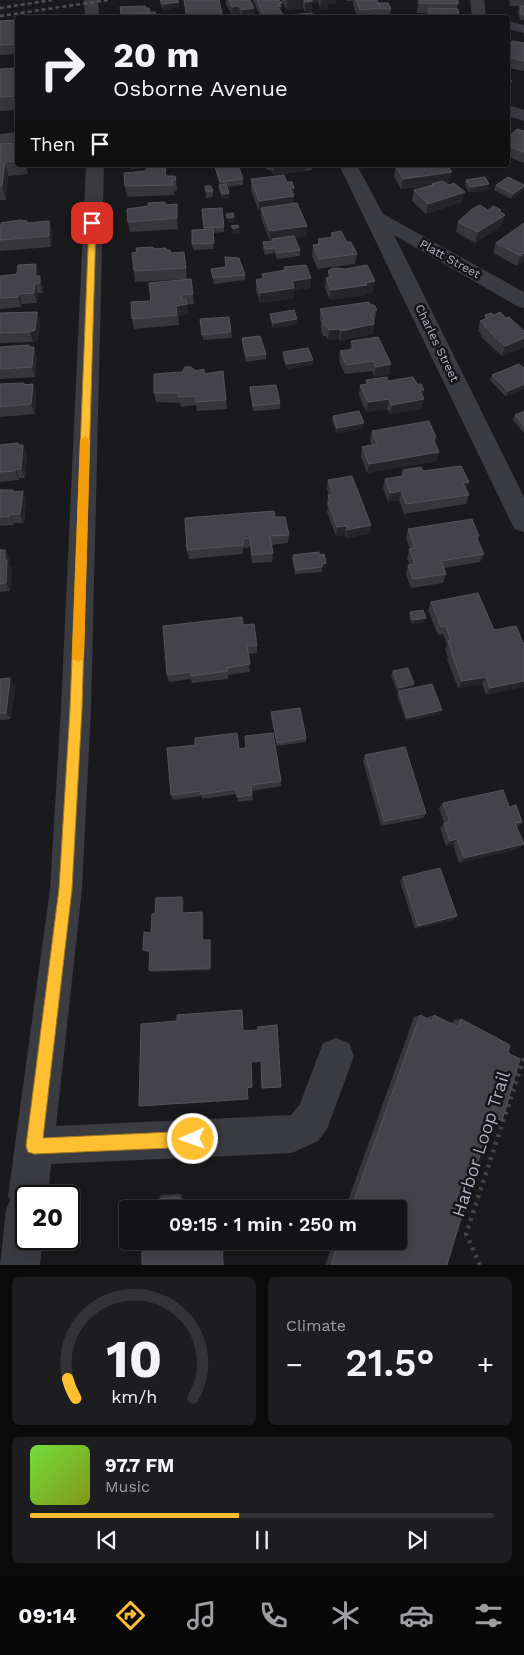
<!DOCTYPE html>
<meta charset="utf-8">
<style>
:root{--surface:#141416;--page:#1d1d1f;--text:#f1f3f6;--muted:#9d9ea1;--line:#333335;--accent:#ffbf30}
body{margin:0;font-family:"Work Sans",sans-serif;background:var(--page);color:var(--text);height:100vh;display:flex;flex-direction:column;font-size:19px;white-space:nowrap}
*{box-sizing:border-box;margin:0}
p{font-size:16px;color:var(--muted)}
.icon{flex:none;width:28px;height:28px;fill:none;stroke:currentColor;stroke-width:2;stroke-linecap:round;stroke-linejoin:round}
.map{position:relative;height:1265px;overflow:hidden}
.drawer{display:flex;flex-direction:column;gap:12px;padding:12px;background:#0b0b0c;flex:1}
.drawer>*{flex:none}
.guide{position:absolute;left:15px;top:15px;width:495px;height:152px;border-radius:5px;box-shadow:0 2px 12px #0003,0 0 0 1px var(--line);background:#141416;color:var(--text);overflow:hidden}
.speed{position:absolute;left:15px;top:1185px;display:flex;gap:10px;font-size:25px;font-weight:700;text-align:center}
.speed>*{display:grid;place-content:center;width:65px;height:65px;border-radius:50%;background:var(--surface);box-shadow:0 2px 12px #0003,0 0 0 1px var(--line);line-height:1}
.speed .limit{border:2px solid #111;border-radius:8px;background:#fff;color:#111}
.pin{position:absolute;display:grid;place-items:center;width:42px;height:42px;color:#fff;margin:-21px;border-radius:10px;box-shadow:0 2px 8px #0006}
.me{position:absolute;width:55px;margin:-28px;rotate:268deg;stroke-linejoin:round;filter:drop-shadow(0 0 4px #0008)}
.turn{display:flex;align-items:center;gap:18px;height:105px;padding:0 15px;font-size:22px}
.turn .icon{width:65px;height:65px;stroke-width:2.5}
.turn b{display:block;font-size:35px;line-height:42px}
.then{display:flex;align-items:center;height:48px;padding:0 15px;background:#0003;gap:10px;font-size:19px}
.big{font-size:38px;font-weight:600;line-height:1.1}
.drawer .widget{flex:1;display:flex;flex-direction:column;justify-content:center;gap:8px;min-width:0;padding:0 18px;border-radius:8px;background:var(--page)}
.drawer .dial{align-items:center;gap:0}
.dial svg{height:130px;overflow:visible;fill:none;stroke:var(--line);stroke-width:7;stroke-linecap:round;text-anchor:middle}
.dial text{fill:var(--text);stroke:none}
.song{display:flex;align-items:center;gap:15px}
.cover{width:60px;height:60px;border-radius:8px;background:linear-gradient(135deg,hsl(100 70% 55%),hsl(70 70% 35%))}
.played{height:5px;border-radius:2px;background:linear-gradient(90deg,var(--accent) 45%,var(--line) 45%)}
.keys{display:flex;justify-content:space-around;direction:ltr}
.heat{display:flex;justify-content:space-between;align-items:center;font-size:28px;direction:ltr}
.drawer .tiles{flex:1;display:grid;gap:12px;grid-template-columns:1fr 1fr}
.widget:last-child{grid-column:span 2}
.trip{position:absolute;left:119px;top:1200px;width:288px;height:50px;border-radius:5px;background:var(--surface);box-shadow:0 2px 12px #0003,0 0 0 1px var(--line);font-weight:600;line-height:50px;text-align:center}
.menu{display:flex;height:80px;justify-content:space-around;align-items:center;background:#080809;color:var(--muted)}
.menu .icon{width:35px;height:35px}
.menu .current{color:var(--accent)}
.menu b{font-size:22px;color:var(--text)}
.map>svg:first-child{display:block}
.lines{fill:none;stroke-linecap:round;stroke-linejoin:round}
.path{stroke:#414349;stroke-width:4.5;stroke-dasharray:3 5;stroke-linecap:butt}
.minor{fill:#3b3c42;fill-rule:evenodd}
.rail{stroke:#4d5057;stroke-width:2.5;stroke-dasharray:4 3;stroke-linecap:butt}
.wall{fill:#36363b}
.shaded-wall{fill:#252529}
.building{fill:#434349;stroke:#53545b}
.route{fill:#ffbf30;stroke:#a67c1f}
.slow{fill:#f59e0b}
.labels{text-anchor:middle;stroke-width:5;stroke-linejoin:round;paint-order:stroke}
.far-street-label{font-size:12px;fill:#acb0bd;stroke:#151518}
.near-street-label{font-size:18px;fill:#acb0bd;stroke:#151518}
</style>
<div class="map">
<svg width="524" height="1265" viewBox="0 0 524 1265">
<rect width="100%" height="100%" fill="#1a1a1d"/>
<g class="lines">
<!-- path -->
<path class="path" d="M480,1265L466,1234L524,1058"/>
<!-- minor -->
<path class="minor" d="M84,0H98L99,18H85Z
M470,0H484L486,18H472Z
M508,21L524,25V33L508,29Z
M508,105L524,110V121L508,116Z
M18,132V142L0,144V134Z
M86,165H104L91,709L82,889L56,1126L291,1115L300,1104L323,1043L336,1038L349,1043L354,1056L327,1129L318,1141L292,1153L51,1164L48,1196H26V1239H43L40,1265H0L6,1210L10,1200L8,1196L50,889L61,709Z
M339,165H357L383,214L524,292V308L517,306L394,235L524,497V532L515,529L511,522Z"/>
<!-- rail -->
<path class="rail" d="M0,8L52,0
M0,16L108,0"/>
</g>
<!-- wall -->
<path class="wall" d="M160,0H177L179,7L163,10L160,3Z
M184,0L223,18H186Z
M226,0H250L254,8V18H240V16L233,17L226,4Z
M253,0H279L282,3L281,12L284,18H261Z
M281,0H336V3L328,4V8L320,9L318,2L312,3V11L305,12L303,8L287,10Z
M345,0H377L378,3L391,9L390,14H380V18H358L353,5V1H346Z
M418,0H458L457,9H458L459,18H427V13H417Z
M509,0H524V20H520L518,11L520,6H510Z
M18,20V54L0,55V21Z
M524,43V71L508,68V47Z
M18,68V110L0,111V69Z
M524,131V163L508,157V137Z
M17,143L18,146V165H28V174L8,176L6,200H0V144Z
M130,165H164V166L159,167L166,176H175L177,190L174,191V195L127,197L125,186L146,171L155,167L131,169Z
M265,165H312V170L274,175L272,171L266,169Z
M406,165H447L449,183H446L462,202L426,214L412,201L414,190L432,186L401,189L394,177L396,166H406Z
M215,167L243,179V185L227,187L229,198L223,199L219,191V185H220L216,172Z
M251,179L287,182L294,188L293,204L306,236L295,238L300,250V256L277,259L275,253L265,255L263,248V242L270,241L261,218V211H259L251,190Z
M466,180L488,190L469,192L465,186Z
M496,185L523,191L511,199L494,190Z
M205,186L213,191V197L206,198Z
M202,209L224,227V232L213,233L214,249L193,250L192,244L204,230Z
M488,210L500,212L505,215L502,225L475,243L456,232L458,222Z
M178,214V229L130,232L128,222Z
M49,221L52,232L51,247L0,251V227L27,223Z
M524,223V261L517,266L493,253L496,243Z
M331,233L347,242L357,254L355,264L318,269L312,256L313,245H318V239L331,237Z
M154,249L166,250L171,253L184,252L187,279L135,282L134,271Z
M284,267L311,288L294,290V298L260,303L256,290V280L262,279V274L284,271Z
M211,269L245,275V280L214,284Z
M328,271L373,292L366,293V295L330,300L325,288L326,278L328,277Z
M39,274V276L43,287V293H38L37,303L22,304L21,307L0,309V276Z
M149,283L193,294L194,304L187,305L188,314L178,316L179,325L134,329L132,319L151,301Z
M371,305L377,310L375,320L374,321V324L373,334L340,341L339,339L328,340L326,336H323L321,331V324L320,320V309Z
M37,312L40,322L38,340L33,342L0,343V313Z
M270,314L297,319L296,325L273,328L270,319Z
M485,315H494L506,318L524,331V347L502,356L481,337L482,335L478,331L480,321L484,319Z
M200,319L231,332L232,338L203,340Z
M242,338L266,354V359L246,362L242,343Z
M351,341L391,364L389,374L374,377L372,371L345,374L339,361L340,351L350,350Z
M29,345L37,357L35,377L0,379V347Z
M283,352L313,365L287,369L283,358Z
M524,368L506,397L490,380L492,375Z
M204,374L226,400L227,409L197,411L196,405L181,407L180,403L156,402L154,393Z
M366,380L388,381L417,384L424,390L422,396L421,409L390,414L387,409L366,412L359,395L360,385H365Z
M0,384H33L36,394L35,414L0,417Z
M250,387L280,403V409L253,411Z
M524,411V433L513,420L515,415Z
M333,416L363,428L337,433L332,421Z
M372,431L436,437L435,442L439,452L437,461L367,473L361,456L362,447L372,445L370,440Z
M18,443V445H23L27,455L25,478H19V480L0,482V445Z
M403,470L423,471L469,482L466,489L469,495L466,504L404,514L399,500L388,502L383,488L385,479L401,476Z
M328,480L371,525L369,534L346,538L345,535L336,536L327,512L328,508L327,505L328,495H329L327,489Z
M0,490H13L14,492L23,491L26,500L24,523H14V525L0,526Z
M275,517L289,535L288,543L271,545L273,553L272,562L252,563L250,547L243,548V554L189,559L187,550Z
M408,529L479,536L477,540L484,554L480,562L444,568L446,574L443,583L411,588L406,574L408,565H410L407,558L410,549L406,538Z
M0,550H5L10,558L9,564L12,568L10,591L0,592Z
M293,555H319L326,568H322V572L295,574L292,559Z
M431,602L524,645L486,695L482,684L458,688L447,659L448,657L445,649L447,645L443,634L438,635L428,610Z
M410,612L424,622L412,624L409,617Z
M243,625L257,646V653L248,654L250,672L228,675V679L192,683L191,679L169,682L167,675Z
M393,671L414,684L412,688L397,692L391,675Z
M0,679L15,685L11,719L0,720Z
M399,691L440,714L406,721L397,695Z
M271,712L306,738V742L277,746L271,716Z
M245,736L281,781V786L252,791L253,800L238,802L237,794L202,799L201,796L173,800L171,795L239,749L246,748Z
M365,755L426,813L423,818L381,826L363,761Z
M443,803L509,807L522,822L517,827L518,849L459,863L453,844L446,846L440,828L444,823L439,808Z
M403,877L457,916L453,920L415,929L400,881Z
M184,900L183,913L202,912L204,915V940H210L211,942V970L152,972L149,970L150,952H146L143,950L151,933L155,914Z
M420,1015L427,1019L428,1017L434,1015L452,1024L454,1020L461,1019L508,1053L502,1121L491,1118L447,1265H325L334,1241H398V1209H345L414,1017Z
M182,1194L183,1204L203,1202L204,1209H141L159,1207V1199L161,1195Z
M221,1207V1209H204Z
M128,1210V1235L121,1214L125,1211Z"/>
<!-- shaded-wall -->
<path class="shaded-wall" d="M287,0H303V8L287,10Z
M311,0H318V2L312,3V11L305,12V2Z
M321,0H336V3L328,4V8L320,9Z
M179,2V7L163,10V4Z
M282,3L281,13L284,16V18H270L279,4Z
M239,6L240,16L233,17L232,7Z
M254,8V18H242V10Z
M510,77L508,84L512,81L510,92L508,93V78Z
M5,162L8,176L6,200L2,186Z
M25,165H28V174Z
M274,165H305V171L274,175Z
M452,172L449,183L434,185L432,184V186L401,189L403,179Z
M489,184L488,190L469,192L471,187Z
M524,186L523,191L511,199L513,194Z
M290,188H294L293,206L261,208V211H259V201Z
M465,192L462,202L426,214L428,204Z
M229,193V198L223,199V194Z
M177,204L178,214V229L177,218Z
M501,210L498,219L505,215L502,225L475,243L478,232Z
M234,217L235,222L228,223L227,218Z
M49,221L52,232L51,247L49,236Z
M307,226L306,236L273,241L272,239V241H270V231Z
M239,227L240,233L233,234V229Z
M524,253V261L517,266L521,256Z
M36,264L39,274V283L35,276Z
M40,276L43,287V293L40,283Z
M311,278V288L294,290V298L260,303V293L292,281Z
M375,281L373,292L366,293V295L330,300L331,290Z
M35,283L38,293L37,303L34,293Z
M19,294L22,304L21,307L18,297Z
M187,304L188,314L178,316L176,306Z
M37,312L40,322L38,340L33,342L30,332Z
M297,319L296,325L273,328V323Z
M374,324L373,334L340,341L341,331Z
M340,329L339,339L328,340L329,330Z
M524,338V347L502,356L505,346Z
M34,347L37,357L35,377L32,367Z
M313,360V365L287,369V364Z
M391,364L389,374L374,377L376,367Z
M33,384L36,394L35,414L31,404Z
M524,384V389L506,397L508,391Z
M420,390H424L421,399H424L421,409L390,414L392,405Z
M389,399L387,409L366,412L368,402Z
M364,423L363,428L337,433V428Z
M23,445L27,455L25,478L21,469Z
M439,452L437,461L367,473L369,464Z
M16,469L19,478V480L15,471Z
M469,482L465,491L463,483Z
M23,491L26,500L24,523L20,514Z
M401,491L399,500L388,502L390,493Z
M10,514L14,523V525L10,516Z
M371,525L369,534L346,538L347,530Z
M346,526L345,535L336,536L337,527Z
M5,550L10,558L9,564L12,568L10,591L6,583Z
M326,563V568H322V564Z
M426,618L424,622L412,624L413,620Z
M486,677L482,684L458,688L462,681Z
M10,678L15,685L11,719L6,713Z
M524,681V687L486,695L490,688Z
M414,684L412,688L397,692L399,688Z
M442,710L440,714L406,721L407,718Z
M457,839L453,844L446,846L450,841Z
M524,844L518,849L459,863L464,858Z
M182,897L184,900L183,916L182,913Z
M202,912L204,915V943L202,940Z
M457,916L453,920L415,929L418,926Z
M210,940L211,942V970L210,968Z
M182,1194L183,1204L181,1207L180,1197Z
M222,1241H223L224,1265H223Z"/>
<!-- building -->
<path class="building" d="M160,0H177L179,2L163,4Z
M184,0H219L223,18H187Z
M229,0H250L254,8L242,10L239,6L232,7Z
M257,0H279L282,3L279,4L281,6L278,7L284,16L265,18Z
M304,0H312V1L305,2Z
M356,0H377L381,8L360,10Z
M419,0H458V4L419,3Z
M378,3H388L391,9H381Z
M145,6L146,8H149L150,13L121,14L120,7Z
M520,6H524V15H521Z
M428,8L458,9L459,17H430Z
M155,12L156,16H160V18H119V15Z
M312,13L315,18H291L289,15Z
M390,16H423L424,18H391Z
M18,20V44L0,45V21Z
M512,41L524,43V61L508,57V47Z
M18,68V96L0,97V69Z
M508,79L512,81L508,84Z
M517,129L524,131V152L508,146V137Z
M17,143L16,154H18V161L5,162L2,186H0V144Z
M231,165H238L243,179L220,182L215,167Z
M412,165H447L452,172L403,179L396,166Z
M158,166L161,168L165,167L166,176H175L176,180H172L173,185L125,186L124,173L146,171V169Z
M284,175L287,182H292L294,188H290L294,196L259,201L251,179Z
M485,177L489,184L471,187L466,180Z
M508,177L524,185V186L513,194L496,185Z
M442,181L449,185L454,183L465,192L428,204L414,190L434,185L432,184Z
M226,184L229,193L223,194L219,185Z
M205,186H211L213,191L206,192Z
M165,202V205L177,204V218L128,222L127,209L149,206L148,203Z
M297,203L307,226L270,231L261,208Z
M480,205L488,210L493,206L501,210L499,211L505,215L478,232L458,222L472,209Z
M222,208L224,227L204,228L202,209Z
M233,213L234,217L227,218L226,214Z
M20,220L27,221V223L49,221V236L0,240V227L1,226V223Z
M524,223V253L521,256L496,243Z
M238,225L239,227L233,229L231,226Z
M213,229L214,243L192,244V230Z
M341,231L347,242H351L357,254L319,259L313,245L320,244L318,239L333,237L331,233Z
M294,236L300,250L277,253L275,248L265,249L263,242L273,241L272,239Z
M153,247L154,249L166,248V250H170L171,253L184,252L186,268L134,271L132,253L137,252L136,248Z
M225,257L239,258L245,275L213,278L211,269L226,267Z
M36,264L35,276H40V283H35L34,293L19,294L18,297L0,298V276L17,274L18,265Z
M306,265L311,278L292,281L294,288L260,293L256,280L264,278L262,274L286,270L284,267Z
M367,265L375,281L366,283L367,285L331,290L326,278L331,277L328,271L333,268L345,269Z
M191,279L193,294L182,295V300H186L187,304L176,306L177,315L132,319L131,302L151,301L149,283Z
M369,302L371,305H374L377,310L373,311L374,314H370L373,316L374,324L341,331L340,329L329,330L327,326H324L322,320H325L320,309Z
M294,310L297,319L273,323L270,314Z
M37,312L35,330L30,332L0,333V313Z
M500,312L506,318L509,317L524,331V338L505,346L484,326H486L480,321L488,318L485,315L491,313L494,315Z
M229,317L231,332L202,335L200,319Z
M260,336L266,354L246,356L242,338Z
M378,337L391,364L376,367L373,361L346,365L340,351L354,349L351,341Z
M29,345V347H34L32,367L0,369V347Z
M308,348L313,360L287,364L283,352Z
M519,364L524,368V384L508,391L492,375Z
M185,367H191L196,371L204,369V374L223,371L226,400L196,402L195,396L179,397V393H154V374L182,372Z
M387,377L388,381L413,377L417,384H421L424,390H420L424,399L392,405L389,399L368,402L360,385L368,384L366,380Z
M24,383V385L33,384L31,404L0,407V384Z
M276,385L280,403L253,406L250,387Z
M359,411L364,423L337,428L333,416Z
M524,411V426L515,415Z
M429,421L436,437L433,438L439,452L369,464L362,447L377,444L372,431Z
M18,443V445H23L21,469H16L15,471L0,472V445Z
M461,466L469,482L463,483L469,495L406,504L401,491L390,493L385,479L403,476V470L421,467L423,471Z
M352,476L371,525L347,530L346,526L337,527L328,503L330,502L328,495L333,494L328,480Z
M0,490H13V492L23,491L20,514H10V516L0,517Z
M274,511L275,517H285L289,535L270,536L273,553L252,555L250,538L243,539V545L187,550L185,518Z
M472,519L479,536H476L484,554L441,561L446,574L413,579L408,565L415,564L409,549L415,548L408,529Z
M0,550H5V560H7L6,583L0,584Z
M319,552V555L324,554L326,563L322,564V567L296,570L293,555Z
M478,593L494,630L516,626L524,645V681L490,688L486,677L462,681L451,652H452L448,641H451L446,626L441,627L431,602Z
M423,610L426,618L413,620L410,612Z
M242,617L243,625L254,624L257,646H247L250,664L227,668L228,671L191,676V672L167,675L163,626Z
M408,668L414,684L399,688L393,671Z
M10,678L6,713H0V679Z
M432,684L442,710L407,718L399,691Z
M300,708L306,738L277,743L271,712Z
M237,733L239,749L246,748L245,736L273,733L281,781L251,785L252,795L237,797L236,789L201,794L200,791L171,795L167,748L195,745V738Z
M405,747L426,813L384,821L365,755Z
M503,790L509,807L516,805L522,822L515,823L524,844L464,858L457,839L450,841L444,823L450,822L443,803Z
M440,868L457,916L418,926L403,877Z
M182,897V913L202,912V940H210V968L149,970L150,950H143L144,932L151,933L152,914H155L156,898Z
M242,1010L243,1031L258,1030V1027L277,1025L281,1087L262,1088L261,1061L251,1062L252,1087L247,1088L248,1099L139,1106L141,1024L177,1021V1015Z
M420,1015L432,1021L434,1015L458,1027L461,1019L510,1045L508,1053L520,1059L502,1121L492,1115L447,1265H331L339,1241H398V1209H351Z
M180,1197L181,1207L202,1205V1209H159V1199Z
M121,1214H128V1235L121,1236Z
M142,1241H222L223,1265H142Z"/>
<!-- route -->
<path class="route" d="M92,221L96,223L82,709L72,889L43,1138L193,1131L199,1133L201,1139L199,1144L193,1147L34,1154L28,1152L26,1146L59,889L70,709L89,223Z"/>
<!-- slow -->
<path class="slow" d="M85,436L90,440L84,657L82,660L78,662L74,660L72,657L80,440Z"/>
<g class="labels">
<!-- far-street labels -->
<g class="far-street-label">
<text transform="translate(450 259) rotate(29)" y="4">Platt Street</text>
<text transform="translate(437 343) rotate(64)" y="4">Charles Street</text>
</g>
<!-- near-street labels -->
<g class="near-street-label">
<text transform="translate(481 1144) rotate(-72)" y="6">Harbor Loop Trail</text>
</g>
</g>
</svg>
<div class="speed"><div class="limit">20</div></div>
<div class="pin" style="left:92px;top:223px;background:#d93025"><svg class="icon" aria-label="arrive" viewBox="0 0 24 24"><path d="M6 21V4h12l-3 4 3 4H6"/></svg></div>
<svg class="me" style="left:193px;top:1139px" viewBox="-20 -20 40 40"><circle r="17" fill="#ffbf30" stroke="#fff" stroke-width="3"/><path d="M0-11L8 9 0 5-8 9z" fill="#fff"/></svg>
<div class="trip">09:15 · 1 min · 250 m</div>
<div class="guide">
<div class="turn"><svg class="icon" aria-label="right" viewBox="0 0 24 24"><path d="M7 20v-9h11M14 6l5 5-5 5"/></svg><div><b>20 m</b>Osborne Avenue</div></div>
<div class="then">Then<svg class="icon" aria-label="arrive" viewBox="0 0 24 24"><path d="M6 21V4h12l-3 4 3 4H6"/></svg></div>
</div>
</div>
<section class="drawer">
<div class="tiles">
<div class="widget dial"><svg viewBox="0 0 100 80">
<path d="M14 69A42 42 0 1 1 86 69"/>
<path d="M14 69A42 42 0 0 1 9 57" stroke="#ffbf30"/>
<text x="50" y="56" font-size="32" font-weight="700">10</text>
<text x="50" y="72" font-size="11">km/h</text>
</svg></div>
<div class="widget"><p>Climate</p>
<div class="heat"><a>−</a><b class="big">21.5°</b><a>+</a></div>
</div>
<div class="widget">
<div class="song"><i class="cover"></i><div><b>97.7 FM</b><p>Music</p></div></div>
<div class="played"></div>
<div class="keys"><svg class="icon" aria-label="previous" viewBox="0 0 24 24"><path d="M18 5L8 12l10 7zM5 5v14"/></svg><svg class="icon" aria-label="pause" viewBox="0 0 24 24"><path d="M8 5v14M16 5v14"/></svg><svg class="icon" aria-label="next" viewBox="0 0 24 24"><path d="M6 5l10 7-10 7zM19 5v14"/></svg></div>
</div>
</div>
</section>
<nav class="menu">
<b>09:14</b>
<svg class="icon current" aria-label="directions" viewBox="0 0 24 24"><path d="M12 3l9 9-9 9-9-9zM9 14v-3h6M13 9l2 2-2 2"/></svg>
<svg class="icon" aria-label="music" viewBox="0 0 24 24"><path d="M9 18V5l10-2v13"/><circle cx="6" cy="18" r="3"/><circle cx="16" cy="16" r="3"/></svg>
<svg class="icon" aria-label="phone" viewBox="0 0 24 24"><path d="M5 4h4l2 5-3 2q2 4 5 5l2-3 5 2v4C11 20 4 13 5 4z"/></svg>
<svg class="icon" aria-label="climate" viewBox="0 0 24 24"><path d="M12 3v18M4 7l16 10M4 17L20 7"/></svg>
<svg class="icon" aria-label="car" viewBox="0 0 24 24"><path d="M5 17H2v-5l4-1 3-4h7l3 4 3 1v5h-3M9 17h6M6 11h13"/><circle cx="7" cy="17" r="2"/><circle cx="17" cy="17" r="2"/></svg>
<svg class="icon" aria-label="filters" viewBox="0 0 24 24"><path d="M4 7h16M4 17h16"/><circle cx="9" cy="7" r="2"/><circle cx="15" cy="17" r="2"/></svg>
</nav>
